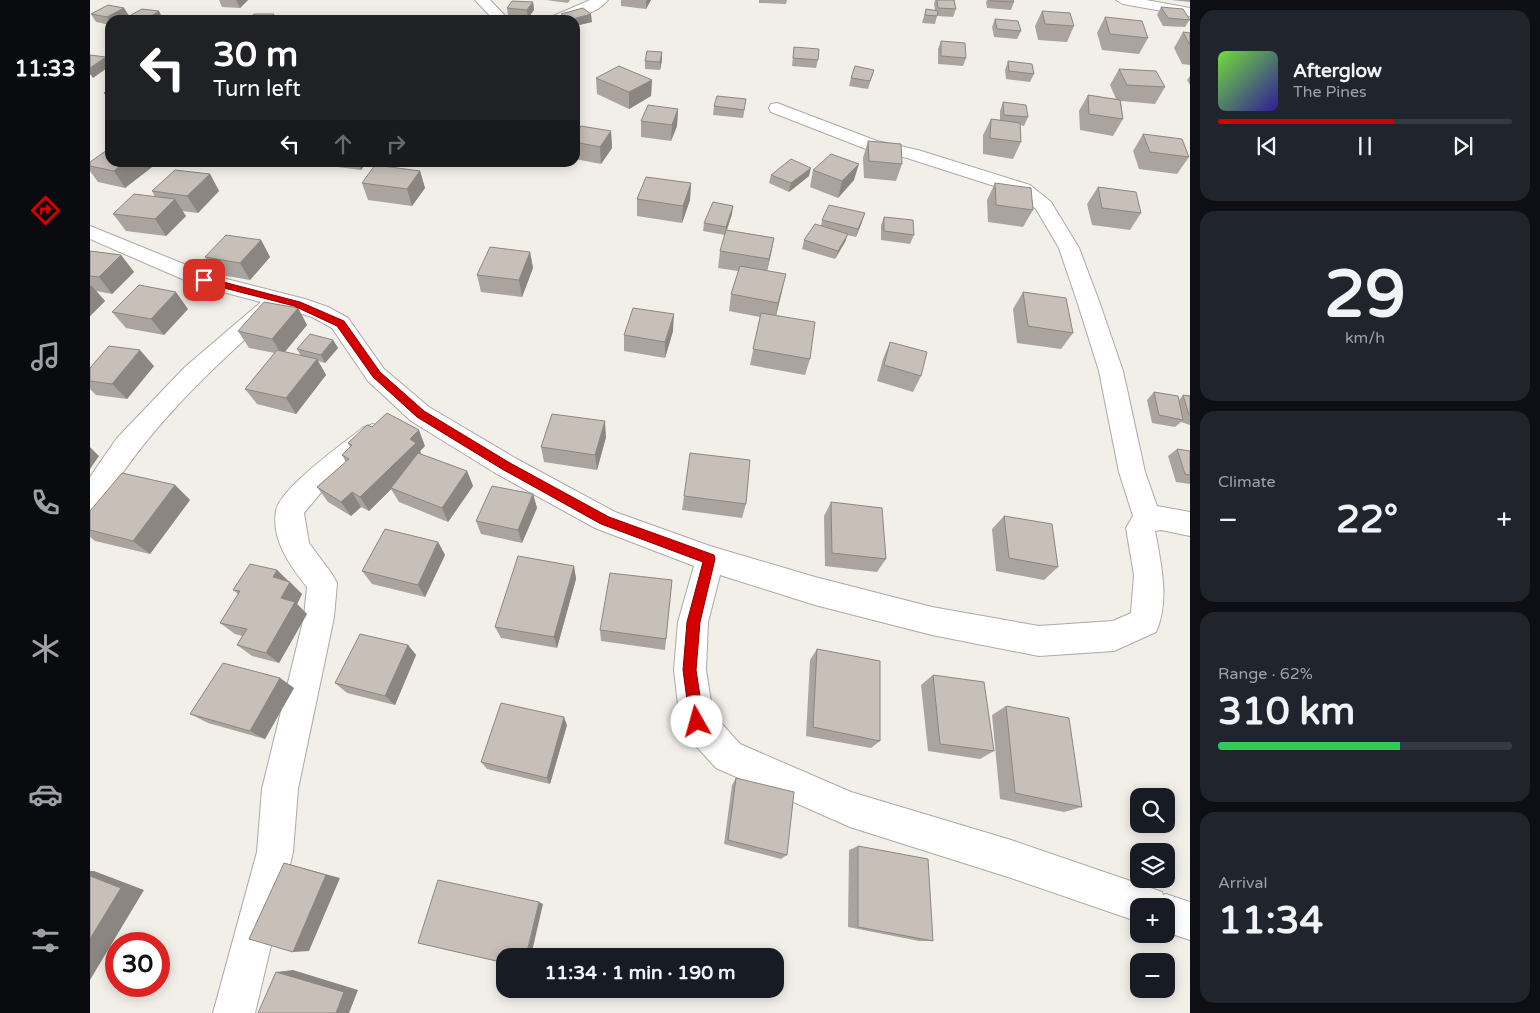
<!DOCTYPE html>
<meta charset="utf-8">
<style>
:root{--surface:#171b24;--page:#20242c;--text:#f1f3f6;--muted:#9ea1a6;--line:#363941;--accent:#d40000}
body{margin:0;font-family:"Varela Round",sans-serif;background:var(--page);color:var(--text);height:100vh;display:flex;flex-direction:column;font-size:19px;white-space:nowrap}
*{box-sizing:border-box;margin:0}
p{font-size:16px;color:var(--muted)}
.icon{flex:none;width:28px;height:28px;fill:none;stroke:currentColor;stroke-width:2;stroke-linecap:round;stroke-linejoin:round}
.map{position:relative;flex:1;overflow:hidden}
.details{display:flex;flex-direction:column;gap:10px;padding:10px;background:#0d0f14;width:350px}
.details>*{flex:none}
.banner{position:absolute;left:15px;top:15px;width:475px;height:152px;border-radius:15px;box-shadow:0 2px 12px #0003;background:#202124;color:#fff;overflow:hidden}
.controls{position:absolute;left:1040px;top:788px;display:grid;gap:10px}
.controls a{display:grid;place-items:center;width:45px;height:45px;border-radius:10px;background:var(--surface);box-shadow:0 2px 12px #0003;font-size:25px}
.speed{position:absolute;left:15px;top:932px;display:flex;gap:10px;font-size:25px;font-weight:700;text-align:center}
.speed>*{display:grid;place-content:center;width:65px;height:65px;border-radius:50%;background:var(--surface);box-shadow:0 2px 12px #0003;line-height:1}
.speed .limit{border:8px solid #d22;background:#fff;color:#111}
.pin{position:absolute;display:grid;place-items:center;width:42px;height:42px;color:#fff;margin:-21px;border-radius:10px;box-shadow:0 2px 8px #0006}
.me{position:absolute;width:55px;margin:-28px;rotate:353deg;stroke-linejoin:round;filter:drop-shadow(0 0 4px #0008)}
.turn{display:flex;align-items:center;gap:18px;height:105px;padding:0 25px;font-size:22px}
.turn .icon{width:65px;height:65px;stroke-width:2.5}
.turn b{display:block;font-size:35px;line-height:42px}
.lanes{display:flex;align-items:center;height:48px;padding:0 25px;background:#0003;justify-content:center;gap:25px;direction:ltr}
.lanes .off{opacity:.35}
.big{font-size:38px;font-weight:700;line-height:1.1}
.details .tile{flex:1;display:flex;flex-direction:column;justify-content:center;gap:8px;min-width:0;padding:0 18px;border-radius:15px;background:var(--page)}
.details .dial{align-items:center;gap:0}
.dial b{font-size:65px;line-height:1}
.song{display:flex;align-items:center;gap:15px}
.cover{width:60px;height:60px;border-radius:8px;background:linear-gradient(135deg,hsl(100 70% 55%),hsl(250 70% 35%))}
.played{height:5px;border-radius:2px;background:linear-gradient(90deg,var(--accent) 60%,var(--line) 60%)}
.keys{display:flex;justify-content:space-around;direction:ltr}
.heat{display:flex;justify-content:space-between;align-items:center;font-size:28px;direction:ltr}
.charge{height:8px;border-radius:4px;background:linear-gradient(90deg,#34c759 62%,var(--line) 0)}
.trip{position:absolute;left:406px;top:948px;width:288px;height:50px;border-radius:15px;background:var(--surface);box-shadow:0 2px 12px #0003;font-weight:700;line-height:50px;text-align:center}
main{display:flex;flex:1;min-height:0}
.dock{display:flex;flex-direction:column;width:90px;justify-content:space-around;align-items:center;background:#090b0e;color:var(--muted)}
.dock .icon{width:35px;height:35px}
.dock .selected{color:var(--accent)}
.dock b{font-size:22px;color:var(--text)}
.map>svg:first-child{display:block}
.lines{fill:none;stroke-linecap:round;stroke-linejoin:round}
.minor-casing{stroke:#a9a9a9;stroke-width:2}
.minor{fill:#fff;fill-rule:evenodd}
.wall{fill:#aba49e}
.shaded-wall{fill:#8b8681}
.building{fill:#c7bfb8;stroke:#8b8681}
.route{fill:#d40000;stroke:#8a0000}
</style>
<main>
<nav class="dock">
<b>11:33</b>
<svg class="icon selected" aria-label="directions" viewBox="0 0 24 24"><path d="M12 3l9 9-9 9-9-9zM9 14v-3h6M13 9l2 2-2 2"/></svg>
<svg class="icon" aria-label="music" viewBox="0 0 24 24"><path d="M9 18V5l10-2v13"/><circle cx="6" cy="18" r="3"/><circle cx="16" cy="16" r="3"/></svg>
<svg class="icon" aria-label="phone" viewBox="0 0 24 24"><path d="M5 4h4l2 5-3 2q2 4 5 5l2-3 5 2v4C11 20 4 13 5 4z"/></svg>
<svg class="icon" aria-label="climate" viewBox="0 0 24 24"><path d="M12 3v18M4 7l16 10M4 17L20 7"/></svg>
<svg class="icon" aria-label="car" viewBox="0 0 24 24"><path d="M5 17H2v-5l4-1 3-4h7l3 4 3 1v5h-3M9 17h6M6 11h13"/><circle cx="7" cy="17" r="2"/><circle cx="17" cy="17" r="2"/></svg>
<svg class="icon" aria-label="filters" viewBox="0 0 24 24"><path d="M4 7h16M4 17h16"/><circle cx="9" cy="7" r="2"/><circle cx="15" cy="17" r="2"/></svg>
</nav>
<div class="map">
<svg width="1100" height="1013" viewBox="0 0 1100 1013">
<rect width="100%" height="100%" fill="#f2efe9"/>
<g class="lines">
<!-- minor casing -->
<g class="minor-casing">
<path id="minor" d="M385,0H400L419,20H404Z
M500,0H518C505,16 478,20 459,20L461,17Z
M1026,0H1056L1100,8V16L1033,4Z
M687,103L787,141L828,150L940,185L961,202L989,248L1009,301L1033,371L1055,472L1067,506L1100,512V536L1071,530L1065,531C1071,563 1080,601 1066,632L1024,651L949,656L842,635L725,605L630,575L618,622L616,670L623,714L650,744L761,792L921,840L1058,887L1072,892L1073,895L1076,894L1100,902V940L1076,932V906H1049V922L921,878L760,827L626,768L595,734L590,722L584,670L588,622L604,566L505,528L407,474L321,421L278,381L242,328L222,317L186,306L187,308L184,313C118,372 55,431 10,508L0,511V477L27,438L95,367L171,302L106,285L0,239V226L121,275L215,299L238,307L258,318L294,369L339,407L425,458L525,512L620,546L725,577L842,607L949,626L1023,621L1041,613L1044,575L1036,528L1043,516L1029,472L1009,371L987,301L969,248L946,209L926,193L817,158L776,149L681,112L679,108L681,104Z
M283,424L292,427L296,434L292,441L233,490L214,513L219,543L242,574L247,583L244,617L208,789L203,852L165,1013H123L167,852L172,789L214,617L217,587C200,566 181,539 186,511C190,488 255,442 274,427Z"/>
</g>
<!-- minor -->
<use href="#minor" class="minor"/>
</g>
<!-- wall -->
<path class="wall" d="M129,0H158L150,8L132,7Z
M456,0H480L478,3Z
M531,0H561L556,9L531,6Z
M669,0H697L696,4L669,3Z
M845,0H864L866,9L863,17L847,16L845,24L832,23L836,9L845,10L844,4Z
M897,0H923L924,2L921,10L897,8L896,2Z
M1081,0H1100V2Z
M443,2L444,10L438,18L418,16L417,8Z
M1071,7L1100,19L1095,27L1073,26L1067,15Z
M34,8L39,16L31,20H20V25L6,22L1,14Z
M952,11L984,26L977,42L948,40L945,26Z
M471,14L502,22L485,26V20H471Z
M1015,17L1058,38L1049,54L1012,50L1007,33Z
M905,19L931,31L927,39L904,37L902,27Z
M1093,32L1100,33V65L1092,64L1084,48Z
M851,41L876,58L873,66L848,64V49Z
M704,47L728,60L726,68L702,66Z
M572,60L570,70L555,69V61Z
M918,61L944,74L940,82L916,79L915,70Z
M1029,69L1075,87L1065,104L1031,101L1033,119L1023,136L990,130L989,111L998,95L1026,99L1020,85Z
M784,70L778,89L759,86L761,78Z
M1100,76V85L1097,80Z
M506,78L562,80L561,96L539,109L507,94Z
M20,88V101H19L14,93Z
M913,102L938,117L934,126L930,125L931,142L923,159L893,154V135L901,119L910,120V111Z
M624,106L655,107L653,118L623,115Z
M588,109L587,126L581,141L551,137V121Z
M521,131L522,148L511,164L485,159V134Z
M1053,134L1099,157L1087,174L1049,169L1043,151Z
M778,141L812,164L806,181L774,178L773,158Z
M0,162L62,167L35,188L8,182L0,171Z
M231,162H277L271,170L232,165Z
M723,170L764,180L748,198L720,187Z
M330,171L335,188L322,206L278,200L272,183Z
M120,174L129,191L108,213L92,211L96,216L76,236L36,231L23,214L65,197L62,191Z
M681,175L719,176L699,192L679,183Z
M601,183L600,200L592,223L547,216V199Z
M905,183L943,210L933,227L898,222L897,200Z
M1008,187L1051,213L1040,230L1002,225L997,204Z
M642,214L637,230L684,238L677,271L692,291L686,316L720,359L715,375L660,365L670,317L639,311L641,294L648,271L628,268L630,251L635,235L613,231L614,223Z
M794,217L824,235L820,244L791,240V225Z
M732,220L772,222L766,237L757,235L755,242L745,259L712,249L714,240L731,226Z
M171,240L180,257L160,280L125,274L115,257Z
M0,251L31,255L44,272L22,294L6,291L15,301L0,316Z
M440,252L443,268L432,297L391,292L387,275Z
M933,292L983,333L971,349L927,343L923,309Z
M208,308L217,325L195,352L211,356L207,349L243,340L248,348L235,363L228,361L236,375L206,414L167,404L155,389L185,353L159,348L148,331Z
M98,309L74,335L36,328L22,312Z
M583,331L575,358L534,351V335Z
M800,342L831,376L823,392L787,381L793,359Z
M64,366L37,399L6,395L0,389V368Z
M1064,392L1089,400L1093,395L1100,396V425L1091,422L1085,427L1062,423L1057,400Z
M282,427L335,446L330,451L331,454L377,471L383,486L358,522L309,502L301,489L279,511L271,507L261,516L238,502L227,487L256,462L252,455L260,447L258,443Z
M516,437L507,470L454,462L451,447Z
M1087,449L1100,451V484L1086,482L1078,456Z
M85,485L100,500L60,554L5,541L0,537V511Z
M443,494L447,508L432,543L391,534L386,521Z
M594,496L656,504L652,518L592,510Z
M741,502L796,559L787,572L735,566L734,516Z
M914,516L968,567L954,580L906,571L902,529Z
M348,542L355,555L335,597L282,584L272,571Z
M484,566L486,579L467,648L411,638L405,627Z
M187,570L212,594L207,604L217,614L189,663L162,656L147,645L152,636L145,634L130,623L148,594L143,590Z
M582,580L575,650L511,641L510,630Z
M318,645L326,655L305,705L257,693L245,683Z
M727,649L790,741L781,748L716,736L720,660Z
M843,675L904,751L890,759L838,751L831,685Z
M190,678L204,688L175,739L118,723L100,714Z
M916,706L992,807L974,812L910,799L902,715Z
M477,725L460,784L397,769L391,762Z
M646,778L697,855L691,859L634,844L642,785Z
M768,846L843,941H829L758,927L759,850Z"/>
<!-- shaded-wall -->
<path class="shaded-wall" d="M146,0H158L150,8Z
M557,0H561L556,9V1Z
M443,2L444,10L438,18L437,10Z
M34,8L39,16L31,20H20V22L17,17Z
M69,11L73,19L72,20H55Z
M184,14L186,20H179Z
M501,14L502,22L485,26V20H479Z
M572,52V60L570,70V62Z
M16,57L20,64V66L3,78L0,74V68Z
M562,80L561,96L539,109V92Z
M588,109L587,126L581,141L582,125Z
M521,131L522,148L511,164L510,147Z
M35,162H59L62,167L35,188L24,171Z
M268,162H277L271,170Z
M769,164L764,180L748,198L752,181Z
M721,168L719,176L699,192L701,183Z
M330,171L335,188L322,206L317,189Z
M120,174L129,191L108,213L97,196Z
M601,183L600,200L592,223L593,206Z
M85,199L96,216L76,236L65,219Z
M643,206L642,214L635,235L636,227Z
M775,213L772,222L766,237L768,229Z
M758,234L755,242L745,259L748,251Z
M684,238L681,254L676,276L679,259Z
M171,240L180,257L160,280L150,263Z
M440,252L443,268L432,297L429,280Z
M31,255L44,272L22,294L9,277Z
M696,274L692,291L685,320L688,303Z
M0,285H1L15,301L0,316Z
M86,292L98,309L74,335L61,319Z
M208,308L217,325L192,355L182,339Z
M584,314L583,331L575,358V342Z
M243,340L248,348L235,363L231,355Z
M50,350L64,366L37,399L22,384Z
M227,359L236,375L206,414L196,398Z
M515,421L516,437L507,470L505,455Z
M329,430L335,446L330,451L333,458L279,511L270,497L320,439Z
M0,447L9,456L0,469Z
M377,471L383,486L358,522L352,508Z
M85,485L100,500L60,554L43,541Z
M262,492L271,507L261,516L251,502Z
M443,494L447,508L432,543L428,530Z
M348,542L355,555L335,597L328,585Z
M484,566L486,579L467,648L464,637Z
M187,570L200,583L183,577Z
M200,582L212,594L207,604L217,614L189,663L176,653L191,598Z
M318,645L326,655L305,705L295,696Z
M190,678L204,688L175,739L160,731Z
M474,717L477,725L460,784L457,778Z
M194,863L209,867L250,878L219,951L203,952Z
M0,871H4L54,890L0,980Z
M449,902L453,904L441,956H436Z
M203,970L268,990L259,1013H246L186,972Z"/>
<!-- building -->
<path class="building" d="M847,0H864L866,9L848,8Z
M900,0H923L924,2L900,1Z
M422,1L443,2L437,10L417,8Z
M18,5L34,8L17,17L1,14Z
M1071,7L1093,9L1100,20L1078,18Z
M493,8L501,14L479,20L471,14Z
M52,9L69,11L55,20H32Z
M836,9L848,11L847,16L835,15Z
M952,11L980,13L984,26L955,24Z
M164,14H184L179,20H158Z
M1015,17L1052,21L1058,38L1020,34Z
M905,19L928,21L931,31L907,29Z
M1093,32L1100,33V45Z
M851,41L875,43L876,58L851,56Z
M704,47L729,49L728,60L703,58Z
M557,51L572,52L570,62L555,61Z
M0,55L16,57L0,68Z
M918,61L942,64L944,74L919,71Z
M529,66L562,80L539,92L506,78Z
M765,66L784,70L780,81L761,78Z
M1029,69L1066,71L1075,87L1037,85Z
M20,88V94L14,93Z
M998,95L1030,100L1033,119L999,114Z
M627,96L656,99L654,110L624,106Z
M913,102L936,105L938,117L914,115Z
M558,105L588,109L582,125L551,121Z
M901,119L930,123L931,142L900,138Z
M491,126L521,131L510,147L485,142V134Z
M1053,134L1092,139L1099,157L1060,152Z
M778,141L811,144L812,164L779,161Z
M20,148V162H35L24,171L0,166V162Z
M741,154L769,164L752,181L723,170Z
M701,159L721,168L701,183L681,175Z
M285,165L330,171L317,189L272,183Z
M85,170L120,174L97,196L62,191Z
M556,177L601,183L593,206L547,199Z
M905,183L941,188L943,210L906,205Z
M1008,187L1046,192L1051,213L1012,208Z
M44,194L85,199L65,219L23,214Z
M623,202L643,206L636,227L614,223Z
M739,205L775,213L768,229L732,220Z
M794,217L823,220L824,235L794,231Z
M725,224L758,234L748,251L714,240Z
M636,230L684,238L679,259L630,251Z
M136,235L171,240L150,263L115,257Z
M400,247L440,252L429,280L387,275Z
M0,251L31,255L9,277L0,276Z
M650,266L696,274L688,303L641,294Z
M49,285L86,292L61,319L22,312Z
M933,292L976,298L983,333L938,326Z
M174,302L208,308L182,339L148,331Z
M543,308L584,314L575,342L534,335Z
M671,313L725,322L720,359L663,349Z
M220,334L243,340L231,355L207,349Z
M800,342L837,352L831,376L794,365Z
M19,346L50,350L22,384L0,381V368Z
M187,350L227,359L196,398L155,389Z
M1064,392L1088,396L1093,420L1069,415Z
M1093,395L1100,396V415H1099Z
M297,413L329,430L320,439L326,443L270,497L262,492L251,502L227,487L259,459L252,455L262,445L258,443L277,425L282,427Z
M462,414L515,421L505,455L451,447Z
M1087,449L1100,451V475L1095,474Z
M328,453L377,471L352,508L301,488Z
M600,453L660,460L656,504L594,496Z
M32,473L85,485L43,541L0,530V511Z
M402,486L443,494L428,530L386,521Z
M741,502L792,508L796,559L742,553Z
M914,516L962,524L968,567L919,558Z
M295,529L348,542L328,585L272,571Z
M428,556L484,566L464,637L405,627Z
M160,564L187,570L183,577L200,582L191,598L205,602L176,653L147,645L157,629L130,623L150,591L143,590Z
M520,573L582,580L576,639L510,630Z
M270,634L318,645L295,696L245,683Z
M727,649L790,661V741L723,727Z
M133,663L190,678L160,731L100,714Z
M843,675L894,682L904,751L850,744Z
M411,703L474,717L457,778L391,762Z
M916,706L979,718L992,807L925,793Z
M646,778L704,792L697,855L638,840Z
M768,846L838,859L843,941L768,927Z
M194,863L236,875L203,952L159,939Z
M0,876L31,888L0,939Z
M348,880L449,902L436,956H415V963L328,943Z
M186,972L254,992L246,1013H168Z"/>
<!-- route -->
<path class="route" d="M114,277L210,302L254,321L290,372L334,411L420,463L519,517L624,555L625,559L610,622L606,670L614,722L611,727L607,729L602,727L600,722L593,670L597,622L613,562L511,524L412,469L327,417L283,377L247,326L204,306L111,282V278Z"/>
</svg>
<div class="controls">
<a><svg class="icon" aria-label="search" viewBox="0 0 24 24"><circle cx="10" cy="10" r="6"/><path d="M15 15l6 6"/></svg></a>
<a><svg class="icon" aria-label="layers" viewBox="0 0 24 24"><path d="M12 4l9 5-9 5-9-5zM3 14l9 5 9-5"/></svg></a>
<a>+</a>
<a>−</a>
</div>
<div class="speed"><div class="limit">30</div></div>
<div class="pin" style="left:114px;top:280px;background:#d93025"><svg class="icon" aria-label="arrive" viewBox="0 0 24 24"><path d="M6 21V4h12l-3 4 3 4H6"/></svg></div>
<svg class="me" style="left:607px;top:722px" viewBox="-20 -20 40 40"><circle r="19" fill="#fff"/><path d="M0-13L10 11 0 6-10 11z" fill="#d40000"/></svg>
<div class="trip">11:34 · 1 min · 190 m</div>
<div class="banner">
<div class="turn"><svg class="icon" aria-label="left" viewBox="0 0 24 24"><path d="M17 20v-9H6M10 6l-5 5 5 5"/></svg><div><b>30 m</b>Turn left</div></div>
<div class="lanes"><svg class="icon" aria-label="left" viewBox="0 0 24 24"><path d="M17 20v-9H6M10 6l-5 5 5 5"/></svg><svg class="icon off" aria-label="ahead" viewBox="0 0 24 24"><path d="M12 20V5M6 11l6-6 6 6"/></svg><svg class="icon off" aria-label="right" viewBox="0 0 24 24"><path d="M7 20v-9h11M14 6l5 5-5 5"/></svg></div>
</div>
</div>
<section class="details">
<div class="tile">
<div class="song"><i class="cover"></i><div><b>Afterglow</b><p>The Pines</p></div></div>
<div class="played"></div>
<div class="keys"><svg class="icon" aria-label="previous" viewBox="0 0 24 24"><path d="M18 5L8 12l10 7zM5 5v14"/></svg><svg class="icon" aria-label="pause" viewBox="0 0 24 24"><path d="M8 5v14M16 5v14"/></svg><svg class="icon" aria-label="next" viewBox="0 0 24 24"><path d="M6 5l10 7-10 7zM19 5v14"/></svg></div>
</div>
<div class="tile dial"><b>29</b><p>km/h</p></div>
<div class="tile"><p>Climate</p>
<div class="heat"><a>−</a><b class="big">22°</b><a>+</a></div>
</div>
<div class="tile"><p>Range · 62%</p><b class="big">310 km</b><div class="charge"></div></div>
<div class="tile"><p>Arrival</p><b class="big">11:34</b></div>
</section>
</main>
